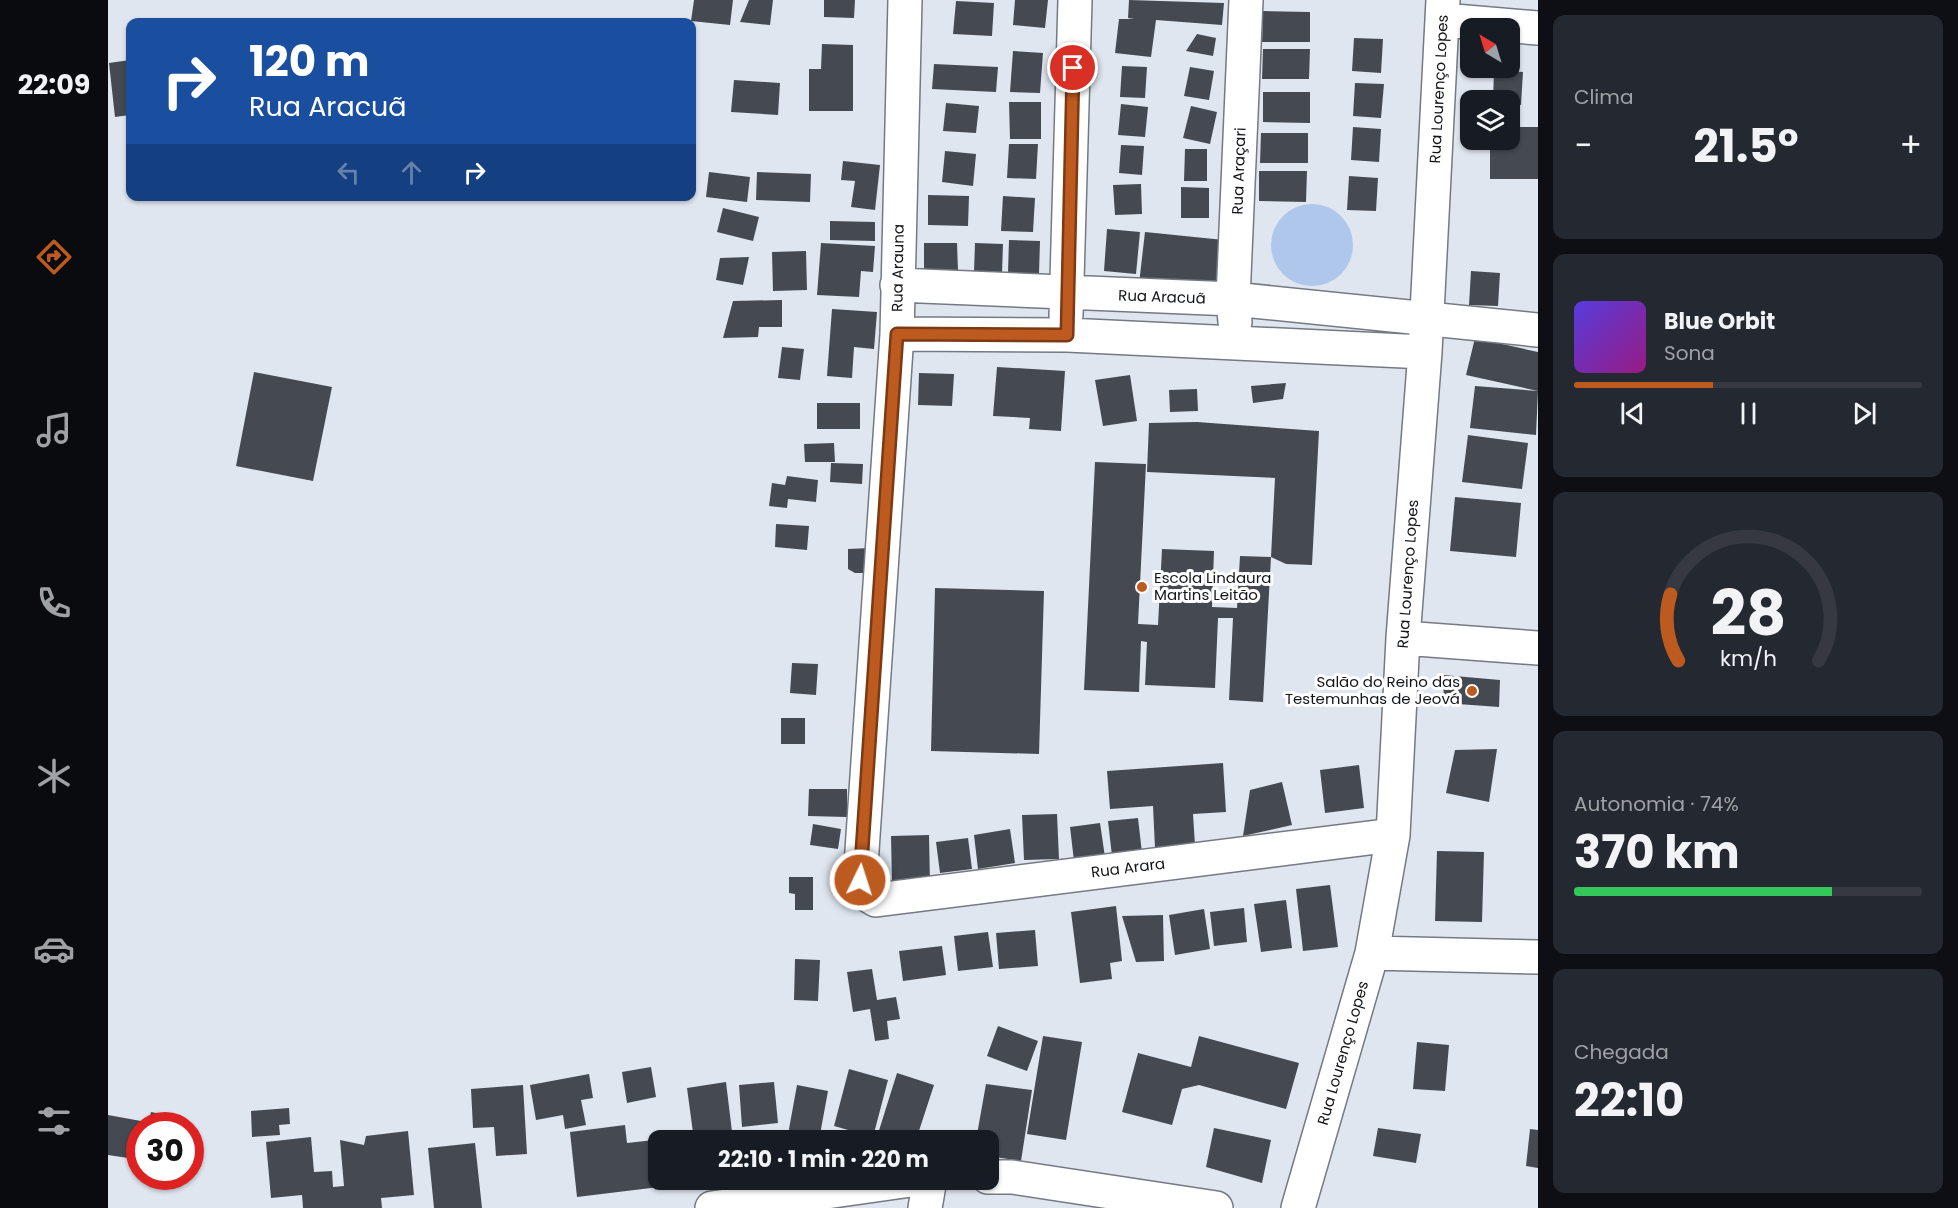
<!DOCTYPE html>
<html lang="pt">
<meta charset="utf-8">
<style>
:root{--surface:#171b24;--page:#242831;--text:#f1f3f6;--muted:#9ea1a6;--line:#363941;--accent:#bd5a1f}
body{margin:0;font-family:Poppins,sans-serif;background:var(--page);color:var(--text);height:100vh;display:flex;flex-direction:column;font-size:22px;white-space:nowrap}
*{box-sizing:border-box;margin:0}
p{font-size:20px;color:var(--muted)}
.icon{flex:none;width:33px;height:33px;fill:none;stroke:currentColor;stroke-width:2;stroke-linecap:round;stroke-linejoin:round}
.map{position:relative;flex:1;overflow:hidden}
.sheet{display:flex;flex-direction:column;gap:15px;padding:15px;background:#0d0f14;width:420px}
.sheet>*{flex:none}
.banner{position:absolute;left:18px;top:18px;width:570px;height:183px;border-radius:12px;box-shadow:0 2px 4px #0004;background:#1a4fa0;color:#fff;overflow:hidden}
.needle{width:39px;rotate:322deg}
.controls{position:absolute;left:1352px;top:18px;display:grid;gap:12px}
.controls a{display:grid;place-items:center;width:60px;height:60px;border-radius:12px;background:var(--surface);box-shadow:0 2px 4px #0004;font-size:30px}
.speed{position:absolute;left:18px;top:1112px;display:flex;gap:12px;font-size:30px;font-weight:700;text-align:center}
.speed>*{display:grid;place-content:center;width:78px;height:78px;border-radius:50%;background:var(--surface);box-shadow:0 2px 4px #0004;line-height:1}
.speed .limit{border:9px solid #d22;background:#fff;color:#111}
.pin{position:absolute;display:grid;place-items:center;width:51px;height:51px;color:#fff;margin:-26px;border:3px solid #fff;border-radius:50%;box-shadow:0 2px 6px #0007}
.me{position:absolute;width:66px;margin:-33px;rotate:4deg;stroke-linejoin:round;filter:drop-shadow(0 0 4px #0008)}
.turn{display:flex;align-items:center;gap:21px;height:126px;padding:0 24px;font-size:27px}
.turn .icon{width:78px;height:78px;stroke-width:2.5}
.turn b{display:block;font-size:42px;line-height:51px}
.lanes{display:flex;align-items:center;height:57px;padding:0 24px;background:#0003;justify-content:center;gap:30px;direction:ltr}
.lanes .off{opacity:.35}
.big{font-size:45px;font-weight:700;line-height:1.1}
.sheet .tile{flex:1;display:flex;flex-direction:column;justify-content:center;gap:9px;min-width:0;padding:0 21px;border-radius:12px;background:var(--page)}
.sheet .dial{align-items:center;gap:0}
.dial svg{height:156px;overflow:visible;fill:none;stroke:var(--line);stroke-width:7;stroke-linecap:round;text-anchor:middle}
.dial text{fill:var(--text);stroke:none}
.song{display:flex;align-items:center;gap:18px}
.cover{width:72px;height:72px;border-radius:9px;background:linear-gradient(135deg,hsl(250 70% 55%),hsl(310 70% 35%))}
.played{height:6px;border-radius:3px;background:linear-gradient(90deg,var(--accent) 40%,var(--line) 40%)}
.keys{display:flex;justify-content:space-around;direction:ltr}
.heat{display:flex;justify-content:space-between;align-items:center;font-size:33px;direction:ltr}
.charge{height:9px;border-radius:4px;background:linear-gradient(90deg,#34c759 74%,var(--line) 0)}
.trip{position:absolute;left:540px;top:1130px;width:351px;height:60px;border-radius:12px;background:var(--surface);box-shadow:0 2px 4px #0004;font-weight:700;line-height:60px;text-align:center}
main{display:flex;flex:1;min-height:0}
.tabs{display:flex;flex-direction:column;width:108px;justify-content:space-around;align-items:center;background:#090b0e;color:var(--muted)}
.tabs .icon{width:42px;height:42px}
.tabs .on{color:var(--accent)}
.tabs b{font-size:27px;color:var(--text)}
.map>svg:first-child{display:block}
.green{fill:#afc7ea}
.building{fill:#454a52}
.lines{fill:none;stroke-linecap:round;stroke-linejoin:round}
.minor-casing{stroke:#747a83;stroke-width:36}
.minor{stroke:#fff;stroke-width:33}
.route-casing{stroke:#7b3a14;stroke-width:15}
.route{stroke:#bd5a1f;stroke-width:10}
.poi-dot{fill:#bd5a1f;stroke:#fff;stroke-width:2}
.labels{text-anchor:middle;stroke-width:6;stroke-linejoin:round;paint-order:stroke}
.street-label{font-size:15px;fill:#121417;stroke:#fff}
.poi-label{font-size:15px;fill:#121417;stroke:#fff;text-anchor:start}
</style>
<main>
<nav class="tabs">
<b>22:09</b>
<svg class="icon on" aria-label="directions" viewBox="0 0 24 24"><path d="M12 3l9 9-9 9-9-9zM9 14v-3h6M13 9l2 2-2 2"/></svg>
<svg class="icon" aria-label="music" viewBox="0 0 24 24"><path d="M9 18V5l10-2v13"/><circle cx="6" cy="18" r="3"/><circle cx="16" cy="16" r="3"/></svg>
<svg class="icon" aria-label="phone" viewBox="0 0 24 24"><path d="M5 4h4l2 5-3 2q2 4 5 5l2-3 5 2v4C11 20 4 13 5 4z"/></svg>
<svg class="icon" aria-label="climate" viewBox="0 0 24 24"><path d="M12 3v18M4 7l16 10M4 17L20 7"/></svg>
<svg class="icon" aria-label="car" viewBox="0 0 24 24"><path d="M5 17H2v-5l4-1 3-4h7l3 4 3 1v5h-3M9 17h6M6 11h13"/><circle cx="7" cy="17" r="2"/><circle cx="17" cy="17" r="2"/></svg>
<svg class="icon" aria-label="filters" viewBox="0 0 24 24"><path d="M4 7h16M4 17h16"/><circle cx="9" cy="7" r="2"/><circle cx="15" cy="17" r="2"/></svg>
</nav>
<div class="map">
<svg width="1430" height="1208" viewBox="0 0 1430 1208">
<rect width="100%" height="100%" fill="#e0e6f0"/>
<!-- green -->
<path class="green" d="M1163 245a41 41 0 1 1 82 0a41 41 0 1 1-82 0Z"/>
<!-- building -->
<path class="building" d="M586,0H625L622,25L583,21Z
M641,0H665L662,25L632,22Z
M716,0H747L746,18L716,17Z
M907,0H940L937,28L905,25Z
M1021,0L1116,3L1114,25L1048,20L1043,57L1007,53L1011,19H1026L1020,18Z
M848,1L886,3L884,36L845,34Z
M1155,11L1202,12V42H1154Z
M1089,34L1108,38L1105,56L1078,51Z
M1246,38L1275,39L1273,73L1244,71Z
M714,44L745,45V111H701V69H713Z
M1155,49H1202L1201,79H1154Z
M905,51L935,53L932,93L902,92Z
M22,60V115L7,117L1,63Z
M826,64L890,67L888,92L824,89Z
M1014,66L1039,67L1037,98L1012,97Z
M1082,67L1106,71L1101,100L1076,96Z
M1386,70L1415,72L1413,105L1401,104V100H1385Z
M626,80L672,83L670,115L623,112Z
M1247,83L1276,84L1273,118L1245,116Z
M1155,92H1202V123L1155,122Z
M901,102H933V139H902Z
M838,103L871,106L868,133L835,131Z
M1013,104L1040,107L1037,137L1010,135Z
M1083,106L1109,112L1102,144L1075,138Z
M1245,127L1273,129L1271,162L1243,160Z
M1401,127H1430V179H1382V140H1401Z
M1153,133H1200V163H1152Z
M901,144H930L928,179L899,178Z
M1013,145L1036,146L1034,175L1011,173Z
M1077,149H1099V181H1076Z
M837,151L868,154L865,186L834,182Z
M735,161L772,165L767,210L743,207L747,181L733,180Z
M1151,171H1199L1198,202L1151,201Z
M601,172L642,177L639,202L598,197Z
M649,172L703,174L702,202L648,200Z
M1241,176L1270,178L1268,211L1239,210Z
M1033,184L1034,214L1007,215L1005,185Z
M1073,187L1101,188V218H1073Z
M820,195L861,196L860,226L820,225Z
M895,196L927,198L925,232L893,231Z
M615,208L651,217L645,241L609,232Z
M722,221L767,222V241L722,240Z
M999,229L1032,232L1028,274L996,271Z
M1037,232L1116,240L1111,292L1031,284Z
M901,240L932,241L931,274L900,273Z
M713,243L767,246L765,272L753,271L751,297L709,295Z
M816,243H849L850,271H816Z
M867,243L895,244L894,274L866,272Z
M698,251L699,290L665,291L664,252Z
M641,257L635,285L608,280L612,258Z
M1363,271L1392,273L1390,306L1361,305Z
M674,300V327H651L650,337L615,338L625,301Z
M724,309L769,312L766,349L746,347L744,378L719,376Z
M1367,338L1430,352V391L1358,375Z
M674,347L696,349L692,380L670,378Z
M889,367L957,371L953,431L921,429L922,418L885,416Z
M146,372L224,387L205,481L128,466Z
M811,373L846,374L844,406L810,405Z
M1022,375L1029,421L995,426L987,380Z
M1178,383L1175,399L1145,403L1143,386Z
M1367,386L1430,391L1428,435L1362,428Z
M1089,389L1090,411L1062,412L1061,390Z
M709,403H752V429H709Z
M1089,422L1211,431L1204,565L1178,564L1163,557L1167,478L1039,472L1041,423Z
M1360,435L1420,443L1414,489L1354,482Z
M726,443L727,462H697L696,444Z
M987,462L1038,464L1030,624L1050,625L1054,549L1106,551L1104,607L1129,608L1132,556L1163,557L1155,702L1121,700L1125,618H1110L1107,688L1037,685L1039,642L1033,641L1031,692L976,690Z
M723,463L755,464L754,484L722,482Z
M679,476L710,480L708,502L680,499L679,508L661,506L664,483L677,485Z
M1347,497L1413,503L1408,557L1342,551Z
M668,524L701,526L699,550L667,547Z
M762,548V573H747L740,569V549Z
M827,588L936,591L931,754L823,751Z
M684,663L710,664L708,695L682,693Z
M1335,675L1392,680L1391,707L1336,703Z
M673,718H697V744H673Z
M1389,749L1381,802L1338,793L1347,750Z
M1115,763L1118,812L1085,814L1087,845L1047,848L1045,806L1002,809L999,771Z
M1251,765L1256,808L1217,813L1212,770Z
M1174,782L1184,825L1135,836L1142,790Z
M701,789H739V817L700,816Z
M949,814L951,859L916,860L914,815Z
M1030,818L1034,853L1004,856L1000,821Z
M992,823L997,857L966,861L962,827Z
M705,824L733,829L730,849L702,845Z
M902,829L907,863L870,869L866,835Z
M821,835L822,883L784,884L783,836Z
M860,838L864,869L832,873L828,842Z
M1329,851L1376,852L1374,922L1327,921Z
M681,877H705V910H687V894L681,893Z
M1222,885L1230,947L1195,951L1188,889Z
M1178,900L1184,948L1153,952L1146,904Z
M1008,906L1014,961L1002,963L1004,979L972,983L963,912Z
M1136,908L1139,942L1106,946L1102,912Z
M1096,909L1102,949L1067,955L1061,915Z
M1055,915L1056,961L1028,962L1014,916Z
M927,930L930,966L891,969L888,933Z
M880,932L885,967L850,971L846,936Z
M834,946L838,975L795,981L791,951Z
M687,959L712,960L710,1001L686,1000Z
M764,969L769,1000L788,997L792,1019L779,1021L781,1039L767,1041L762,1009L745,1012L739,972Z
M890,1026L930,1041L919,1071L879,1056Z
M935,1036L974,1042L958,1140L919,1134Z
M1091,1036L1191,1063L1178,1109L1091,1085L1074,1089L1064,1125L1014,1112L1030,1053L1083,1067Z
M1309,1042L1341,1045L1337,1091L1305,1089Z
M543,1067L548,1097L519,1103L514,1072Z
M741,1069L780,1080L765,1137L726,1126Z
M789,1073L826,1085L808,1140H768Z
M481,1074L485,1098L473,1100L478,1125L457,1129L455,1115L428,1120L422,1085Z
M618,1082L625,1140H586L579,1088Z
M666,1082L670,1123L634,1127L631,1085Z
M878,1084L924,1090L913,1161L880,1156V1140H868Z
M415,1085L419,1154L388,1156L386,1127L365,1128L363,1089Z
M689,1085L720,1091L711,1140H679Z
M181,1108L182,1124L171,1125L172,1135L144,1137L143,1111Z
M43,1112L68,1117L66,1125H40Z
M0,1115L33,1121L27,1159L0,1155Z
M517,1125L519,1143L546,1140L551,1187L469,1197L462,1132Z
M1106,1128L1163,1140L1154,1183L1098,1167Z
M1270,1128L1313,1134L1308,1163L1265,1156Z
M1422,1129L1430,1130V1168L1418,1166Z
M300,1131L306,1195L273,1198L274,1208H195L194,1195L163,1198L158,1142L203,1137L206,1172L224,1171L225,1187L236,1186L232,1140L256,1145L258,1136Z
M367,1143L374,1208H326L320,1148Z"/>
<g class="lines">
<!-- minor casing -->
<g class="minor-casing">
<path id="minor" d="M797,0L789,334L752,880L758,894L768,900L1285,835
M1335,20L1430,28
M789,285L1125,299L1430,330
M958,315L967,0
M1127,322L1125,299L1138,0
M789,334L959,335L1317,352
M1295,638L1430,648
M1264,953L1430,957
M880,1177H904L1108,1208
M604,1208L810,1179
M817,1208L822,1179
M1190,1208L1264,953L1285,835L1295,638L1317,352L1335,0"/>
</g>
<!-- minor -->
<use href="#minor" class="minor"/>
</g>
<g class="lines">
<!-- route casing -->
<g class="route-casing">
<path id="route" d="M752,880L789,334L959,335L965,68"/>
</g>
<!-- route -->
<use href="#route" class="route"/>
</g>
<!-- markers -->
<g class="poi-dot">
<circle cx="1034" cy="587" r="6"/>
<circle cx="1364" cy="691" r="6"/>
</g>
<g class="labels">
<!-- street labels -->
<g class="street-label">
<text transform="translate(1331 89) rotate(-87)" y="5">Rua Lourenço Lopes</text>
<text transform="translate(1131 171) rotate(-88)" y="5">Rua Araçari</text>
<text transform="translate(790 268) rotate(-89)" y="5">Rua Arauna</text>
<text transform="translate(1054 297) rotate(2)" y="5">Rua Aracuã</text>
<text transform="translate(1300 574) rotate(-86)" y="5">Rua Lourenço Lopes</text>
<text transform="translate(1020 868) rotate(-7)" y="5">Rua Arara</text>
<text transform="translate(1235 1053) rotate(-74)" y="5">Rua Lourenço Lopes</text>
</g>
<!-- poi labels -->
<g class="poi-label">
<text x="1046" y="583">Escola Lindaura<tspan x="1046" dy="17">Martins Leitão</tspan></text>
<text x="1352" y="687" text-anchor="end">Salão do Reino das<tspan x="1352" dy="17">Testemunhas de Jeová</tspan></text>
</g>
</g>
</svg>
<div class="controls">
<a><svg class="needle" viewBox="-14 -14 28 28"><path d="M0-13l5 13h-10z" fill="#e53935"/><path d="M0 13l5-13h-10z" fill="#9ea1a6"/></svg></a>
<a><svg class="icon" aria-label="layers" viewBox="0 0 24 24"><path d="M12 4l9 5-9 5-9-5zM3 14l9 5 9-5"/></svg></a>
</div>
<div class="speed"><div class="limit">30</div></div>
<div class="pin" style="left:965px;top:68px;background:#d93025"><svg class="icon" aria-label="arrive" viewBox="0 0 24 24"><path d="M6 21V4h12l-3 4 3 4H6"/></svg></div>
<svg class="me" style="left:752px;top:880px" viewBox="-20 -20 40 40"><circle r="17" fill="#bd5a1f" stroke="#fff" stroke-width="3"/><path d="M0-11L8 9 0 5-8 9z" fill="#fff"/></svg>
<div class="trip">22:10 · 1 min · 220 m</div>
<div class="banner">
<div class="turn"><svg class="icon" aria-label="right" viewBox="0 0 24 24"><path d="M7 20v-9h11M14 6l5 5-5 5"/></svg><div><b>120 m</b>Rua Aracuã</div></div>
<div class="lanes"><svg class="icon off" aria-label="left" viewBox="0 0 24 24"><path d="M17 20v-9H6M10 6l-5 5 5 5"/></svg><svg class="icon off" aria-label="ahead" viewBox="0 0 24 24"><path d="M12 20V5M6 11l6-6 6 6"/></svg><svg class="icon" aria-label="right" viewBox="0 0 24 24"><path d="M7 20v-9h11M14 6l5 5-5 5"/></svg></div>
</div>
</div>
<section class="sheet">
<div class="tile"><p>Clima</p>
<div class="heat"><a>−</a><b class="big">21.5°</b><a>+</a></div>
</div>
<div class="tile">
<div class="song"><i class="cover"></i><div><b>Blue Orbit</b><p>Sona</p></div></div>
<div class="played"></div>
<div class="keys"><svg class="icon" aria-label="previous" viewBox="0 0 24 24"><path d="M18 5L8 12l10 7zM5 5v14"/></svg><svg class="icon" aria-label="pause" viewBox="0 0 24 24"><path d="M8 5v14M16 5v14"/></svg><svg class="icon" aria-label="next" viewBox="0 0 24 24"><path d="M6 5l10 7-10 7zM19 5v14"/></svg></div>
</div>
<div class="tile dial"><svg viewBox="0 0 100 80">
<path d="M14 69A42 42 0 1 1 86 69"/>
<path d="M14 69A42 42 0 0 1 10 35" stroke="#bd5a1f"/>
<text x="50" y="56" font-size="32" font-weight="700">28</text>
<text x="50" y="72" font-size="11">km/h</text>
</svg></div>
<div class="tile"><p>Autonomia · 74%</p><b class="big">370 km</b><div class="charge"></div></div>
<div class="tile"><p>Chegada</p><b class="big">22:10</b></div>
</section>
</main>
